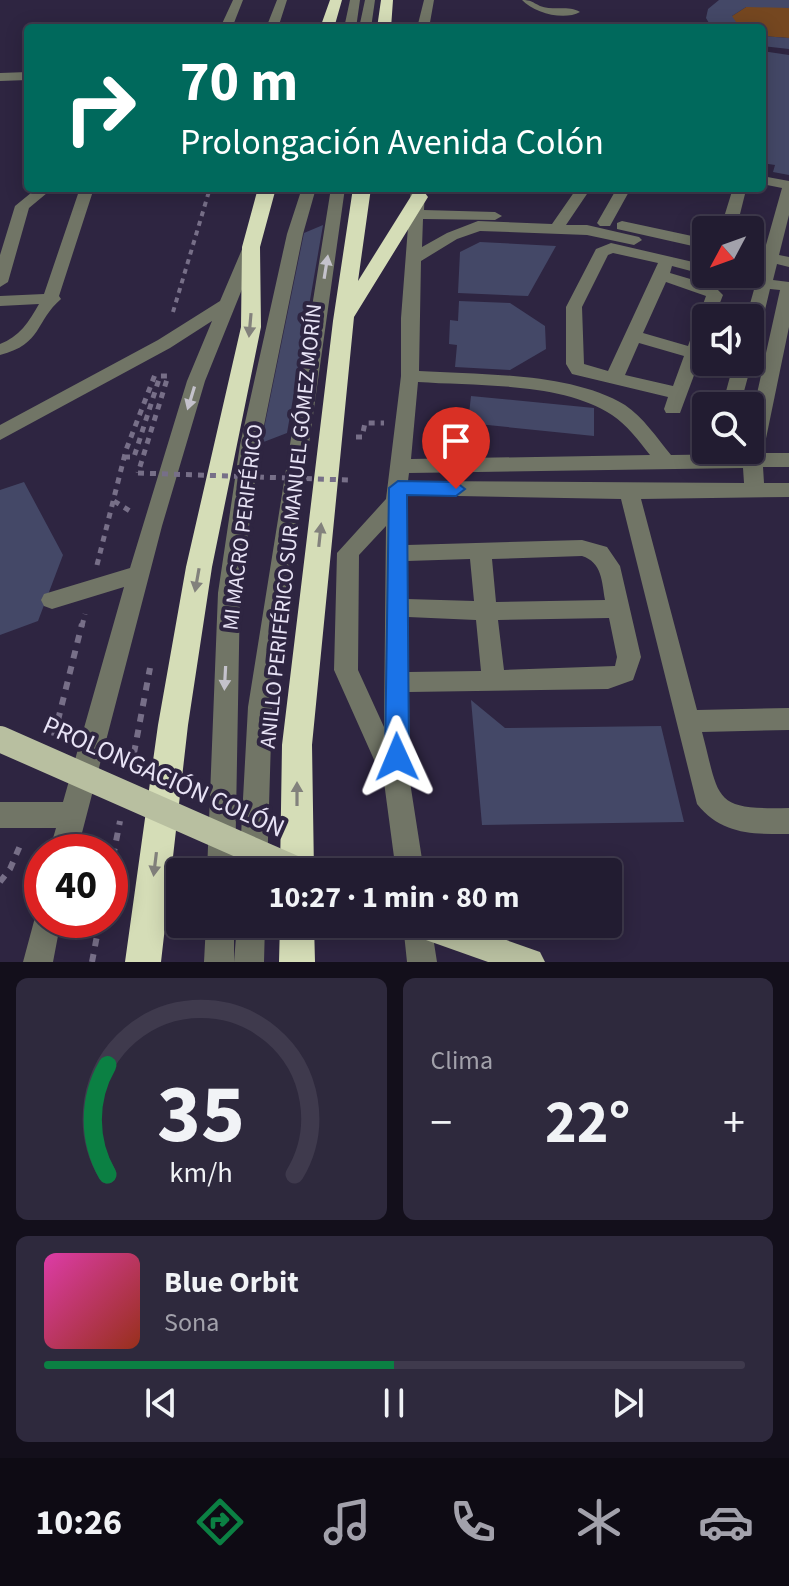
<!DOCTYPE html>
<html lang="es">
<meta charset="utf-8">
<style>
:root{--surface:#221c31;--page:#2e293d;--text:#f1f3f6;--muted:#a2a1ab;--line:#3f3a4d;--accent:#0b8043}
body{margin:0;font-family:"Source Sans 3",sans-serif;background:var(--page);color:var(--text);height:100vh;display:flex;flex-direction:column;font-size:30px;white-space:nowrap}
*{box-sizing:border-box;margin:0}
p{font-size:26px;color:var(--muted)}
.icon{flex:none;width:44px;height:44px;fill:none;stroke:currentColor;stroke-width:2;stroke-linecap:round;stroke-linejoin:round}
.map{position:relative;height:962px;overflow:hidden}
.sheet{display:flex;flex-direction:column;gap:16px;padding:16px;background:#130f1b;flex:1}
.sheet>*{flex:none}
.guide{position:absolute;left:24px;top:24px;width:742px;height:168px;border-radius:8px;box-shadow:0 4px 20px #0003,0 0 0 2px var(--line);background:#00695c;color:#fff;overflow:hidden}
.needle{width:52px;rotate:229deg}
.fabs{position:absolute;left:692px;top:216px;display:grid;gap:16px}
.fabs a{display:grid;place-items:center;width:72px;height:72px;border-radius:8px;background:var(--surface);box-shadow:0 4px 20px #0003,0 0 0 2px var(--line);font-size:40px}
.speed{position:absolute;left:24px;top:834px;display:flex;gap:16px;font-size:40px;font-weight:700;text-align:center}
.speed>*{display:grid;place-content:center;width:104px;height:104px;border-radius:50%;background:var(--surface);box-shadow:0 4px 20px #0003,0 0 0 2px var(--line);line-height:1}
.speed .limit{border:12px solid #d22;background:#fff;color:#111}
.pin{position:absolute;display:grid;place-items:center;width:68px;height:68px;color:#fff;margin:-82px -34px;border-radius:50% 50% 50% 0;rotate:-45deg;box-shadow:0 0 8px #0007}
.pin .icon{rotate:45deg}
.me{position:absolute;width:88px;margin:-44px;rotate:359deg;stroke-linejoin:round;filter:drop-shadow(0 0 6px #0008)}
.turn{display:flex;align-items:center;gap:28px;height:168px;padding:0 24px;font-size:36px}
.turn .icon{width:104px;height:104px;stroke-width:2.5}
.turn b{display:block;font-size:56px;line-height:68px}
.big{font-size:60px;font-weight:700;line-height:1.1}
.sheet .card{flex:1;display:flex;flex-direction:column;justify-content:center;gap:12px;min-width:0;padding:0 28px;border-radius:12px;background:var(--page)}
.sheet .dial{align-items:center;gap:0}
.dial svg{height:208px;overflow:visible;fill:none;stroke:var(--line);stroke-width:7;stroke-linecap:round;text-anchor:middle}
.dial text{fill:var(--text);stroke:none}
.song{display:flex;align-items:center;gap:24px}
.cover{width:96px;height:96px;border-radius:12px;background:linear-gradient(135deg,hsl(320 70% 55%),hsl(10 70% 35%))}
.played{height:8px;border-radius:4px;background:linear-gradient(90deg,var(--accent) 50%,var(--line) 50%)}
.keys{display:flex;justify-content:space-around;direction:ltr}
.heat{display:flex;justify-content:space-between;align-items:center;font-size:44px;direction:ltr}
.sheet .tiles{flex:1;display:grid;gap:16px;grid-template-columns:1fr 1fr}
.card:last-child{grid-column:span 2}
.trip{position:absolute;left:166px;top:858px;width:456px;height:80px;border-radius:8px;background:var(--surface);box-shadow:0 4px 20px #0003,0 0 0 2px var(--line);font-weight:700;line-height:80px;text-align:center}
.tab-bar{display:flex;height:128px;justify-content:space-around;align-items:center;background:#0e0b14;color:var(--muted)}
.tab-bar .icon{width:56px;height:56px}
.tab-bar .active{color:var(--accent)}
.tab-bar b{font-size:36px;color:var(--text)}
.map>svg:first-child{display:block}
.green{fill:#754720}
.building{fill:#444867}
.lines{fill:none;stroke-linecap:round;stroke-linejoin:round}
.path-far2{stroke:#776f88;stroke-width:4;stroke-dasharray:5 5;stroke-linecap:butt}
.path-far1{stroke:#776f88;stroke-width:5;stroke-dasharray:6 6;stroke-linecap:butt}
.path{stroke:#776f88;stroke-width:6;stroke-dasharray:8 8;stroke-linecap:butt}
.minor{fill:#717566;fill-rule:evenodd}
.major{fill:#b8bfa0;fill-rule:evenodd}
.highway{fill:#d5ddb7;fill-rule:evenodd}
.path-bridge{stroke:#776f88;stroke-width:5;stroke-dasharray:6 6;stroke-linecap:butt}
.major-bridge{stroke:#b8bfa0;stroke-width:26}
.oneway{fill:#c4c2cb}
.oneway2{fill:#82817c}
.route{fill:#1a73e8;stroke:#114b97;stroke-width:2}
.labels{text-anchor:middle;stroke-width:8;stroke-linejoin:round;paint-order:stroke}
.street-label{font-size:22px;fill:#e8e3f6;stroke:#2e2541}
.near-street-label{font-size:26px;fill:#e8e3f6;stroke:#2e2541}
</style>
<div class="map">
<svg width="789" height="962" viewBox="0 0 789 962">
<rect width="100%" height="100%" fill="#2e2541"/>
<!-- green -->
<path class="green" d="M773,5L789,8V38L762,36V28H741L732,19V16L746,7Z"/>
<!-- building -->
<path class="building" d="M719,0H789V8L746,7L732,16L740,28H712L706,18L708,9Z
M762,36L789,38V49L762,46Z
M762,51L789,55V175L773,172L775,165L762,163Z
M323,225L287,433L261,443L304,233Z
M480,242L556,246L528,296L458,293L460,252Z
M459,301L510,303L545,326L546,349L510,370L455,367L457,345L449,344L450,320L458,321Z
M471,396L594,408V436L468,423Z
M24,482L63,555L38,621L0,635V490Z
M471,700L505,728L661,726L684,822L482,825Z"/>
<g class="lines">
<!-- path-far2 -->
<path class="path-far2" d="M173,312L210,188"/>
<!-- path-far1 -->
<path class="path-far1" d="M356,437H362L365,423H384
M124,457H134L160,376H168L138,473
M114,501L133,513
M97,565L126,450L156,372
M82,626L85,614"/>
<!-- path -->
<path class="path" d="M54,736L82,624
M131,769L150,668
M110,872L120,821
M0,882L10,869L22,841
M92,962L100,920"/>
<!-- minor -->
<path class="minor" d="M233,0H243L232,28H220Z
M277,0H287L278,28H266Z
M350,0H360L356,28H344Z
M365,0H375L371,28H359Z
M424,0H434L429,28H417Z
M522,0C531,0 532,2 540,6C553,11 569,5 580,12C564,21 534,13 522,0Z
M28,72V80L0,81V73Z
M762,176L789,181V215L779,255L789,257V267L777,264L773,280L789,282V327L763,453H789V467H763L764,483H789V497L641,499L697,710L789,708V730L702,732C720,800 712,810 789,808V834C752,834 722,835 697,804L621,499L407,495V545L582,540L607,547L620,566L641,657L633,680L608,689L409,692L410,782L424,872H396L384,782L334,670L337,553L386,499L401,376V318L411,188H425L424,210L495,212L502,216L495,220L423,219L422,247L447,233L478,221L552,224L577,188H591L566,225H587L639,237L642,240L634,245L587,235L480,231L457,239L421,261L419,371C481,375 570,372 625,405C643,417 657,438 671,455L744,454V450H750V425L780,290L770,289L759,335L750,340V318H746L755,286L717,277L715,274L757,277L762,260L750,258V248L764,252L782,188L762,184ZM418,382C476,386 563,382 612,415C627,425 639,441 650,455L411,459ZM743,468L744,483L408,481L409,473ZM386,526L384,727L358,670L359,555ZM582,556C602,562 602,582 605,600L496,602L492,559ZM470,559L474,601L407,599V561ZM408,617L476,620L481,671L408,672ZM609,618L617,657L615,666L504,670L498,620Z
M37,188H53L29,208L8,282L0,287V255L15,206Z
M80,188H94L59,296L61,299C35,321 43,344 0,355V344C19,337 29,322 39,304L0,306V296L44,294Z
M302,188H316L303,234L260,445L240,593L235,872H207L218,593L240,445L287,234Z
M331,188H345L272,707L267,872H239L248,707Z
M617,188H631L610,226H600L597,223Z
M733,188L746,190L736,230H720Z
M622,221L706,239V249L617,229V223Z
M251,242L259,247L205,381L162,526L77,852H49L56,828H0V802H63L124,587L52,609L44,606L41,600L44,594L130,568L187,381L212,321L170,348L0,440V425L158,340L220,301L243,247Z
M611,243L706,265V274H709L706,275L672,266L670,273L714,286L723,295L714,318H706V343L680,413H666L664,409L668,397L572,374L566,364V307L596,249ZM613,253L658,263L608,371L584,364L582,307L608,255ZM666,282L706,296L688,346L643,333ZM639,343L684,356L673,386L625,375Z
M750,359L752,362L740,406H722L734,362H750Z
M42,908V920H61L53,962H23L37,910Z
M206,924H234V962H204Z
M237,924H265L264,962H234Z
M403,924H431L437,962H407Z"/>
<!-- major -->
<path class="major" d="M405,924H461L540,952L545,962H488L409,934Z"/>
<!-- highway -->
<path class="highway" d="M330,0H342L334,28H320Z
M381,0H393L391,28H377Z
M258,188H276L260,247L261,327L212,567L188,725L161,962H125L158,725L186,567L241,327L242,247Z
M353,188H371L358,281L413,193H425L428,197L354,317L312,745L314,872H280L282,745L333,321Z
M280,924H314L315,962H279Z"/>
<!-- path-bridge -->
<path class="path-bridge" d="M138,473L348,480"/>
<!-- major-bridge -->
<path class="major-bridge" d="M0,739L302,872"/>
</g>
<!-- one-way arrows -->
<defs><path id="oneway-solid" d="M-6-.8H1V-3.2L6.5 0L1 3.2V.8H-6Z" transform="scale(2)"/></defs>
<g class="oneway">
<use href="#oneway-solid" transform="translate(326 267) rotate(-81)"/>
<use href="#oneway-solid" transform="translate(191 398) rotate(107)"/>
<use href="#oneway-solid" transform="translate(225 678) rotate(93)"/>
</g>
<g class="oneway2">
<use href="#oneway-solid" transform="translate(250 325) rotate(95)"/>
<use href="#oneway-solid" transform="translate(320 535) rotate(-84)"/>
<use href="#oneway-solid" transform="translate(197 580) rotate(100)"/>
<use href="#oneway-solid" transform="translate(297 794) rotate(-90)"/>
<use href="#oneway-solid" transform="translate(155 864) rotate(97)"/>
</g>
<!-- route -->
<path class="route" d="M398,481L456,482L465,489L456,496L407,495L409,757L405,764L397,767L389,764L385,757L389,488Z"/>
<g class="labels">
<!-- street labels -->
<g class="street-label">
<text transform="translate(290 526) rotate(-84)" y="8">ANILLO PERIFÉRICO SUR MANUEL GÓMEZ MORÍN</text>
<text transform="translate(242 527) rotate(-83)" y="8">MI MACRO PERIFÉRICO</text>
</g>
<!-- near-street labels -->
<g class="near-street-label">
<text transform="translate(164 776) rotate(24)" y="9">PROLONGACIÓN COLÓN</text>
</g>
</g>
</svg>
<div class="fabs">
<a><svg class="needle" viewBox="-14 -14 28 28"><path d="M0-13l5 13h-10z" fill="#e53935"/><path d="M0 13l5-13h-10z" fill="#a2a1ab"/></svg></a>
<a><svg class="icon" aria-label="sound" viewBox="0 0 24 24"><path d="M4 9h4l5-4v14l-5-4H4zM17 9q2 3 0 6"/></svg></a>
<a><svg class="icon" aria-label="search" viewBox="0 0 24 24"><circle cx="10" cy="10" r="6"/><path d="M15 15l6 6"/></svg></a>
</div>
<div class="speed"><div class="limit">40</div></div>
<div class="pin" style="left:456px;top:489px;background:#d93025"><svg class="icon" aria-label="arrive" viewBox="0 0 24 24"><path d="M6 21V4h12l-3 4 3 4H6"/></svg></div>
<svg class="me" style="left:397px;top:757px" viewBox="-20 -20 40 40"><path d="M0-17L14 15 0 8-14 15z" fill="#1a73e8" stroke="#fff" stroke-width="4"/></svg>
<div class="trip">10:27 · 1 min · 80 m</div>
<div class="guide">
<div class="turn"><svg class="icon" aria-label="right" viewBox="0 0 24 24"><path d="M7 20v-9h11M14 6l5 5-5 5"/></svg><div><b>70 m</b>Prolongación Avenida Colón</div></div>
</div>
</div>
<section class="sheet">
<div class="tiles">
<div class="card dial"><svg viewBox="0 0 100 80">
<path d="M14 69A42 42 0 1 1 86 69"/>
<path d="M14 69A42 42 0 0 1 14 27" stroke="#0b8043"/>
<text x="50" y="56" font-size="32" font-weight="700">35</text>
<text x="50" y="72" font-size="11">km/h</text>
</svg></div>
<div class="card"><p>Clima</p>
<div class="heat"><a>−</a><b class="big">22°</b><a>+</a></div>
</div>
<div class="card">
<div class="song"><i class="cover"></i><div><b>Blue Orbit</b><p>Sona</p></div></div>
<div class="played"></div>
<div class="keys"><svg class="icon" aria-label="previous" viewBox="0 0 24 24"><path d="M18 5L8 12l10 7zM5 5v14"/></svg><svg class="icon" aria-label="pause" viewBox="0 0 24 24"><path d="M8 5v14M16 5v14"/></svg><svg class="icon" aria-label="next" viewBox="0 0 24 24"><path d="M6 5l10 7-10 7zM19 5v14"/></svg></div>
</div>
</div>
</section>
<nav class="tab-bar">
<b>10:26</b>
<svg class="icon active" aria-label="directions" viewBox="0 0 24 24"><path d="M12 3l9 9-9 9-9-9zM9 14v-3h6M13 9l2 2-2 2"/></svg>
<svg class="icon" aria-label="music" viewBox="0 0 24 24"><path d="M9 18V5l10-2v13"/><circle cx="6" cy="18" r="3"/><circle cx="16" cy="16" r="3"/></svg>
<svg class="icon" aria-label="phone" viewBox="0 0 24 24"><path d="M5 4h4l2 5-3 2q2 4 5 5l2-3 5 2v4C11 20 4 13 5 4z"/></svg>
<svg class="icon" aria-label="climate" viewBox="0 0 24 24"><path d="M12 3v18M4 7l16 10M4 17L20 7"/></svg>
<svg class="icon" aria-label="car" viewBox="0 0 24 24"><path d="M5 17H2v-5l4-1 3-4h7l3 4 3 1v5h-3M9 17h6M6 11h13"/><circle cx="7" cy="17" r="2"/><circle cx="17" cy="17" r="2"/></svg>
</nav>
